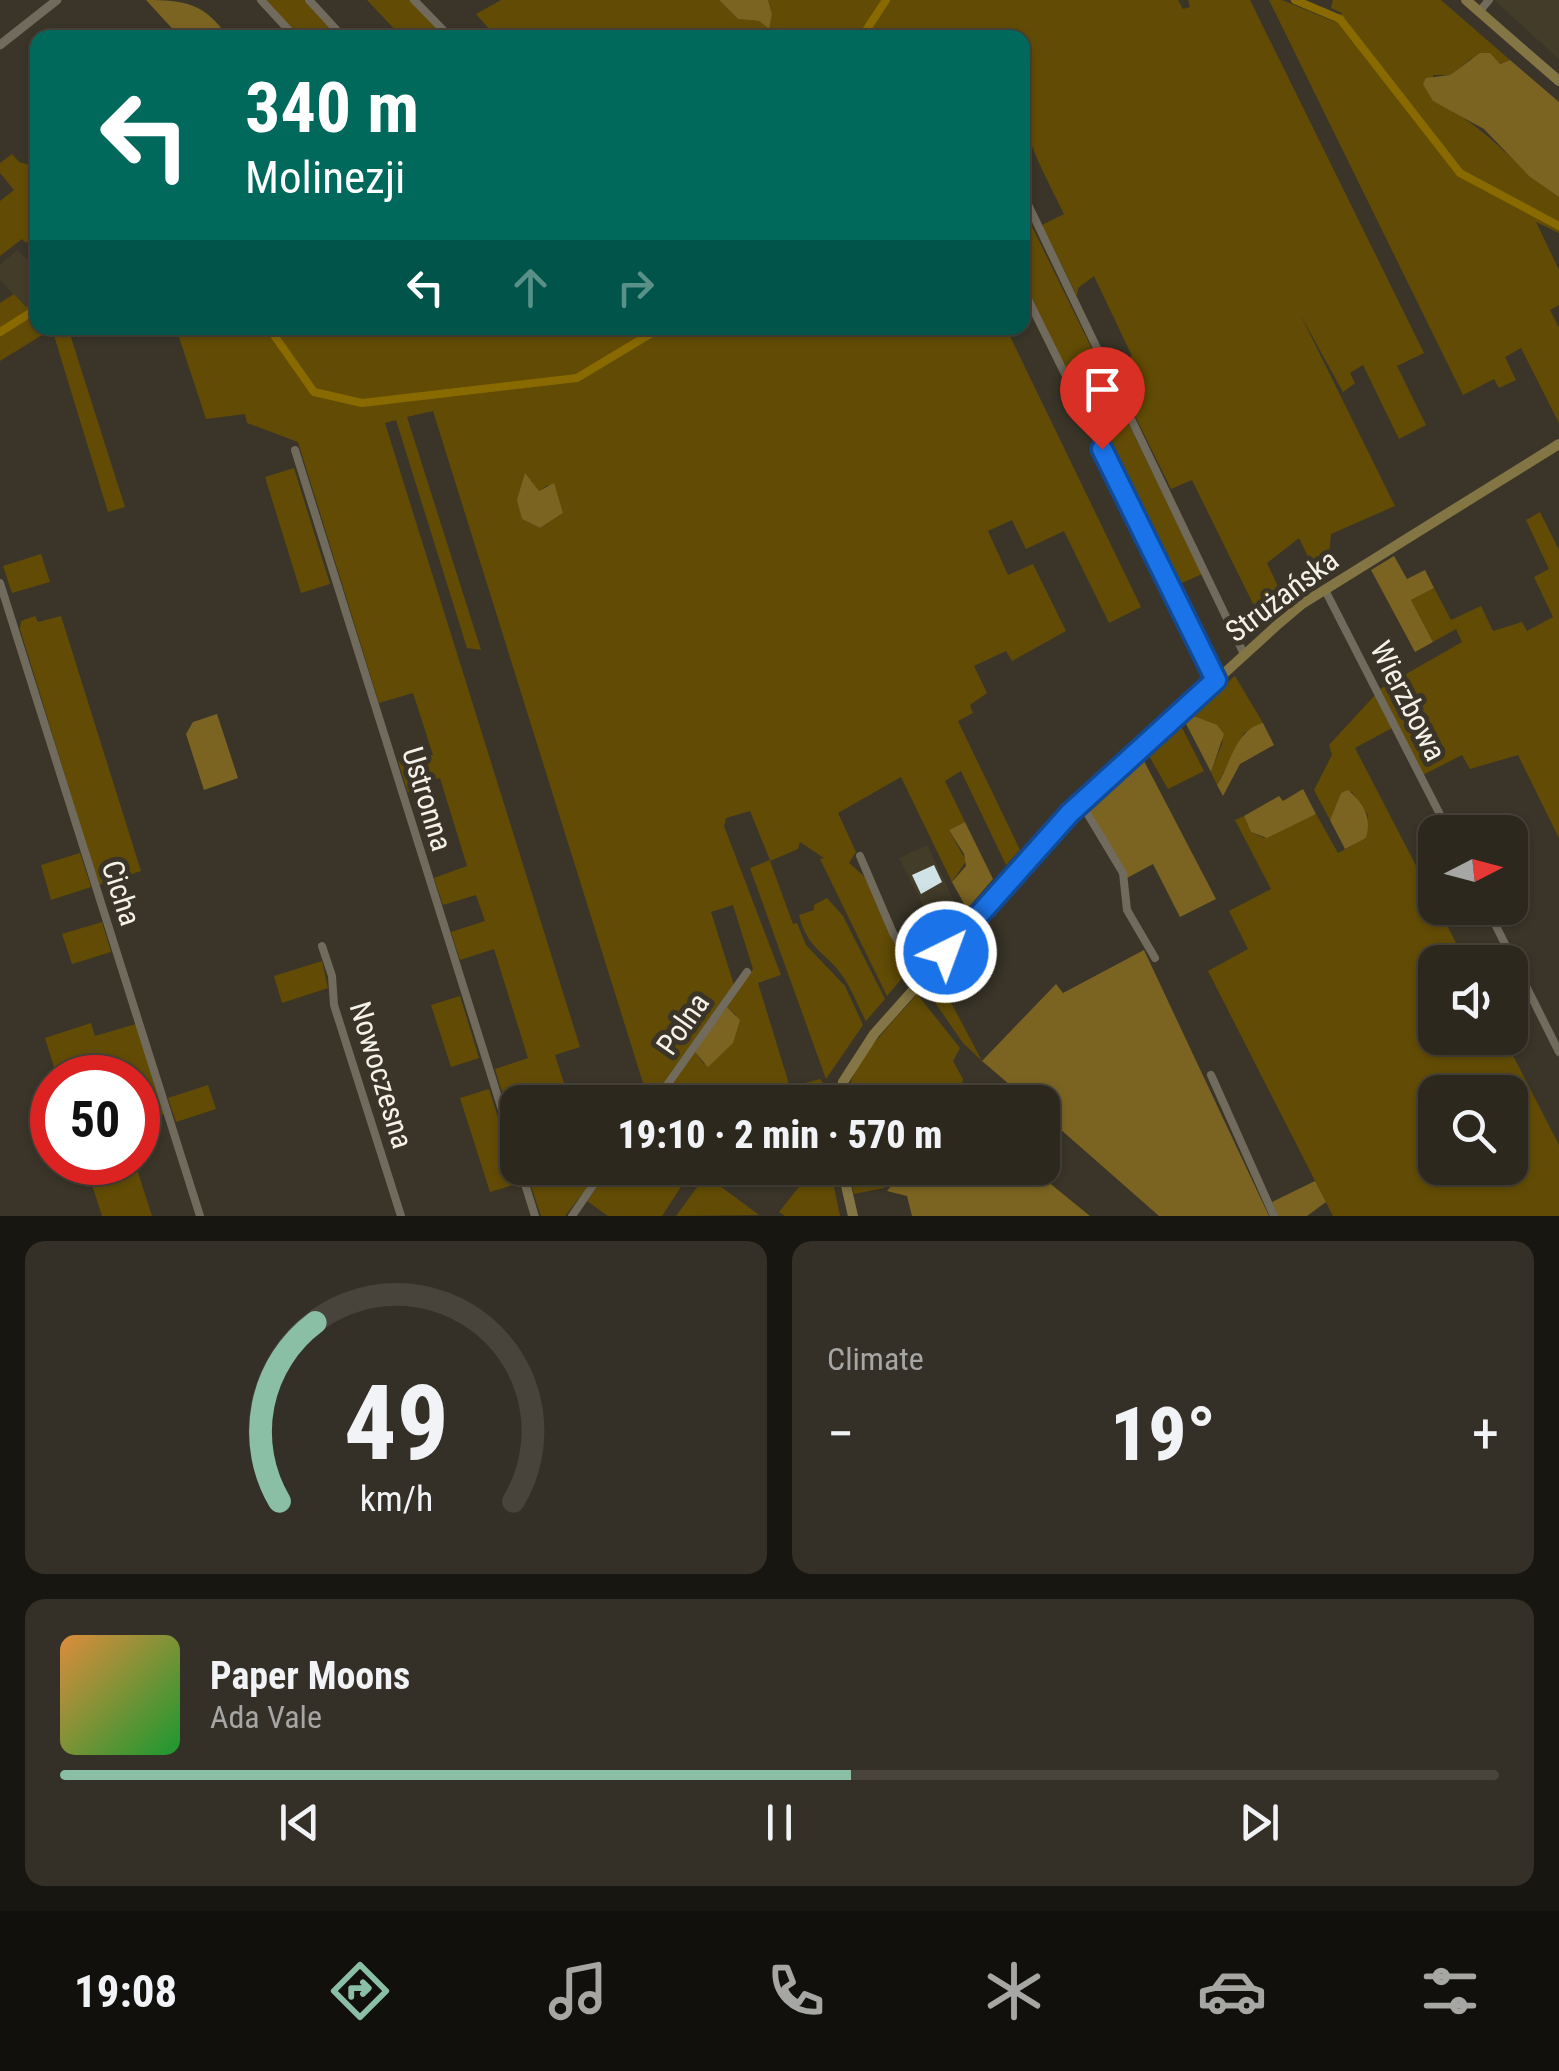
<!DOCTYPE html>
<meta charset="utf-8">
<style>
:root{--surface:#2c281e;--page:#343027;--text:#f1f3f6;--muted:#a6a6a4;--line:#48443c;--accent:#8abfa5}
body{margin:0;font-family:"Roboto Condensed",sans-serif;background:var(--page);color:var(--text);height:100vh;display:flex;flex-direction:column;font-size:38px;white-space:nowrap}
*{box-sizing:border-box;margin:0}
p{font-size:32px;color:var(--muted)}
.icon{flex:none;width:55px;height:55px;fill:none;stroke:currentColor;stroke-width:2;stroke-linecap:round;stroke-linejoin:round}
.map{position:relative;height:1216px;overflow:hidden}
.drawer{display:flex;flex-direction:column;gap:25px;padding:25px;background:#181610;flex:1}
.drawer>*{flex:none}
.hud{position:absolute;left:30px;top:30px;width:1000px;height:305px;border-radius:20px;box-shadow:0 2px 8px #0004,0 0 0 2px var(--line);background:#00695c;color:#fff;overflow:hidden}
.needle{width:65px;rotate:84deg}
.fabs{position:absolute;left:1418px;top:815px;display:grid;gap:20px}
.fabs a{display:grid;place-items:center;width:110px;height:110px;border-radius:20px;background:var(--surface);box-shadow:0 2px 8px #0004,0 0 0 2px var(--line);font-size:50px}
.speed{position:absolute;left:30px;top:1055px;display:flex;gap:20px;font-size:50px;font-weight:700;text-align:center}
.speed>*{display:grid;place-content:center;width:130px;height:130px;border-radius:50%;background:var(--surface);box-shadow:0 2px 8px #0004,0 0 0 2px var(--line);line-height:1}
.speed .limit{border:15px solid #d22;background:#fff;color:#111}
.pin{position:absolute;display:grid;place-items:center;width:85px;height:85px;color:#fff;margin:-102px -42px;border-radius:50% 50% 50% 0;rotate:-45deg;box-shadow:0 0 10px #0007}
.pin .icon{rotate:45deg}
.me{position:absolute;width:110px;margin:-55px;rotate:42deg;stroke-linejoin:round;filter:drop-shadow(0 0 8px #0008)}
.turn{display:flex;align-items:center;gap:35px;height:210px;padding:0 50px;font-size:45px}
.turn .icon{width:130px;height:130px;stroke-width:2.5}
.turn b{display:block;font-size:70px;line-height:85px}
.lanes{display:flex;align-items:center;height:95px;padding:0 50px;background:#0003;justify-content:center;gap:50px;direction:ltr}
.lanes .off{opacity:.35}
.big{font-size:75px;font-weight:800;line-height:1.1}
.drawer .tile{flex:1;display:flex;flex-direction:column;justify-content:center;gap:15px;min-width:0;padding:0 35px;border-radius:20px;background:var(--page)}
.drawer .dial{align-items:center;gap:0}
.dial svg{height:260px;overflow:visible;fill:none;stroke:var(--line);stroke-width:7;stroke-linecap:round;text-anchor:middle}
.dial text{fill:var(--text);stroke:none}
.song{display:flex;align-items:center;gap:30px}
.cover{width:120px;height:120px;border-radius:15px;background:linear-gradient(135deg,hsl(30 70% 55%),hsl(130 70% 35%))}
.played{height:10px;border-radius:5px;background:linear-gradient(90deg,var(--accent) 55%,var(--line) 55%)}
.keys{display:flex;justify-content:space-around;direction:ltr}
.heat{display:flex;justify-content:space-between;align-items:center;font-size:55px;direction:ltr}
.drawer .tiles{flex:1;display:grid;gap:25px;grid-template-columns:1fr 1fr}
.tile:last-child{grid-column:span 2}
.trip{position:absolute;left:500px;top:1085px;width:560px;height:100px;border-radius:20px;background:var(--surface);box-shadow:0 2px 8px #0004,0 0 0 2px var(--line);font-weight:800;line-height:100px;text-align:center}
.tab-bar{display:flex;height:160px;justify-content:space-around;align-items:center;background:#12100c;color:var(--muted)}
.tab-bar .icon{width:70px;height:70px}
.tab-bar .current{color:var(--accent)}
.tab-bar b{font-size:45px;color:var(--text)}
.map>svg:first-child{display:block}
.built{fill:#433c29}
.green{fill:#624c05;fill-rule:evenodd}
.forest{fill:#7b6422}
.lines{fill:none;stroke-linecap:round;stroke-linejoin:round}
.canal{stroke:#896a00;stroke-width:8}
.building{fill:#cfe3e7}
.minor{stroke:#716b5d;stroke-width:8}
.tertiary{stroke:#716b5d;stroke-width:9}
.secondary{stroke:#847544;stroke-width:10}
.route-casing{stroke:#114b97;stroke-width:25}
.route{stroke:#1a73e8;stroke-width:18}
.labels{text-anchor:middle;stroke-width:10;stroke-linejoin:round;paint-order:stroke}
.street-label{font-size:30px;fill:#f5f2ea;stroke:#3a3528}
</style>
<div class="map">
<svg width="1559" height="1216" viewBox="0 0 1559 1216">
<rect width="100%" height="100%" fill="#3a3528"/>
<!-- built -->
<path class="built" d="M1494,0H1559V59Z
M17,250L37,268V300L26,307L0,280V265Z
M927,845L961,915L940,938L899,858Z"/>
<!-- green -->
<path class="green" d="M266,0H304L338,37H300Z
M367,0H410L444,37H402Z
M501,0H719L738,19L759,21L768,28L772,14L768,0H1178L1183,9L1190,7L1188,0H1250L1424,353L1397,366L1426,425L1399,439L1363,365L1350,373L1355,383L1343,392L1300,314L1395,506L1331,534L1329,554L1311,563L1299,538L1267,563L1282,595L1281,607L1261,620L1192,480L1171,489L1111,367L1132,356L1094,276L1078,288L1077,296L1042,225L1064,214C1038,160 1006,110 1028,49L1022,38L1006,32L976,38H497L476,14Z
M1269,0H1282L1335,22L1342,13L1331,8L1333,0H1441L1510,60L1499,64L1472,58L1450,75H1433V101C1484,123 1514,166 1559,197V233L1536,222L1559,270V305L1550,310L1559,328V423L1521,348L1505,357L1516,380L1499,388L1494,379L1463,395Z
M12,154L19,162L33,166L37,175V234L26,243L22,239L0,256V201L14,190L0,173V163Z
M1022,206L1202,574L1173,587L1023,280Z
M14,294L26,307L37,300L38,328H68L125,507L108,512L52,329L0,361V303Z
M176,328H1006L1141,607L1109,623L1064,531L1026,549L1012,520L988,531L1008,575L1033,564L1066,631L1012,661L1006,651L974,666L987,693L970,705L973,713L958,721L1020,850L1006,865L961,771L945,781L965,822L949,830L966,861L952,882L901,777L838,813L856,852L849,863L865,877L911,968L887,996L820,859L824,858L800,842L798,849L770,861L793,924L797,923L806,945L845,986L863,1025L826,1079L750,868L770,860L750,811L726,818L724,826L781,975L758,983L789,1084H781L791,1092L790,1087L820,1079L829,1090L828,1102H778L761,1087L751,1102H657L694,1051L704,1064L736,1015L727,1007L753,969L733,905L711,912L734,985L654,1102H649L433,411L407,417L481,650L467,648L396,420L385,423L580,1047L555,1055L570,1102H518L517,1142L495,1069L528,1058L494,949L460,960L451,932L485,921L476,895L443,905L434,878L467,866L440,778L412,786L408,793L398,761L405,764L433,755L413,693L379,703L298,442L247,423L245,414L206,419ZM532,480L533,489L539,491L548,485L563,513L540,528L522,519L518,500Z
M294,468L330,584L301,593L265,477Z
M1540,512L1559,550V838L1518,755L1470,769L1462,755L1423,775L1380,689L1462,642L1456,629L1433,642L1411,600L1434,588L1451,620L1481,606L1493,631L1522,622L1527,631L1553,617L1534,577L1549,569L1526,520Z
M41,554L50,582L12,593L3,566Z
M35,616L38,622L61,616L141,871L99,885L20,629L21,621Z
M1235,676L1263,723L1244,733L1217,785L1211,772L1223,741L1207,723L1191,715Z
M1376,694L1392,728L1355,748L1466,962H1435V1038H1504L1559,1145V1216H1333L1208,971L1248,949L1229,911L1271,889L1235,820L1244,816L1251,832L1264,838L1316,814L1338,853L1366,838L1368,815L1352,792L1341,793L1330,820L1314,790L1332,755L1329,745ZM1435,1092H1510V1168H1435Z
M1180,724L1204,771L1168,789L1148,754Z
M80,853L91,887L51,900L41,865Z
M827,898L843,916L885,999L866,1021C858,1007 853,991 844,978C826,951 808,951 799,915L814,910V905Z
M102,922L111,952L72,964L62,934Z
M322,961L328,988L282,1003L274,976Z
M938,978L982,1061L963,1043L927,991Z
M917,994L960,1048L953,1061L963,1079L959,1102H846C850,1061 892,1024 917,994Z
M460,996L479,1058L451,1067L431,1005Z
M91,1023L95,1036L136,1024L164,1114L138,1122V1078L57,1077L45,1038Z
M208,1085L216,1109L176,1122L168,1098Z
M489,1089L520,1188L513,1185L490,1192L460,1098Z
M85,1163H135L152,1216H102Z
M525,1168H590L594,1179L565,1216H541Z
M611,1168H727L716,1183L759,1215L676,1216L703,1179L692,1170L662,1216H608L587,1201Z
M814,1168L817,1175L822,1168H830L840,1216H785L779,1212Z
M848,1168H899L884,1188L854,1194Z"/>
<!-- forest -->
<path class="forest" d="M146,0C184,0 205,3 228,37H180Z
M719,0H768L772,14L769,29L759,21L738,19Z
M1480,53H1490L1500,64L1510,60L1559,102V197L1529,176L1484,129L1433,101L1423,84L1426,78L1450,75Z
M525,473L539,491L554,483L563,513L540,528L522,519L517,500Z
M1394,556L1407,579L1425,570L1434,588L1411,600L1433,642L1415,652L1371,570Z
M217,714L238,778L204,790L186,734L193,722Z
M1191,715L1217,725L1224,734L1211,772L1184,720Z
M1263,723L1274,745L1240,764L1223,796L1217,785C1231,764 1235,730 1263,723Z
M1143,759L1216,899L1180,917L1153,864L1127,878L1088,808Z
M1303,789L1316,814L1267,838L1251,832L1244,816L1279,796L1283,801Z
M1348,790C1364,804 1372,817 1366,838L1345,849L1330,820L1341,793Z
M965,822L993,879L967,909L952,882L966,866L964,854L949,830Z
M1144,950L1269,1216H1159L1043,1114L1042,1102H1030L982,1061L1056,984L1063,993Z
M727,1007L740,1020L733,1043L708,1067L694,1051Z
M905,1168H1031L1090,1216H912L907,1196L887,1191Z
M1315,1181L1326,1202L1307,1216H1278L1272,1202Z"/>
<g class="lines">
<!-- canal -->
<path class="canal" d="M1295,0L1340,19L1460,173L1559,226
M861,38L886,0
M269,328L314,392L362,403L577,378L660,328
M0,332L38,308"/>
</g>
<!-- building -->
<path class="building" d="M934,865L942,882L921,894L912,875Z"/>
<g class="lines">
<!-- minor -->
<path class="minor" d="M261,0L296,38
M309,0L344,38
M414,0L450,37
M1479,12L1489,0
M1022,192L1244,654
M1022,287L1216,680
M295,450L518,1161
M0,583L200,1216
M1325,590L1449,832
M1081,803L1123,873L1127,910L1155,958
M860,856L893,933L922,979
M1487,908L1559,1052
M322,946L332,976L334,1005L401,1216
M1211,1075L1274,1216
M655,1102L747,972
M520,1168L535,1216
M572,1216L605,1168"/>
<!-- tertiary -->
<path class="tertiary" d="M0,45L57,0"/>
<!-- secondary -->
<path class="secondary" d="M1466,0L1559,81
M838,1102L843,1082L874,1034L1071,813L1276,626L1302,604L1559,444
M842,1168L853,1216"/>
</g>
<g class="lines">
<!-- route casing -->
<g class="route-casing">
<path id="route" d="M946,952L1070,813L1216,680L1102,449"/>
</g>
<!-- route -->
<use href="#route" class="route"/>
</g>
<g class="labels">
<!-- street labels -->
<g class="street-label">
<text transform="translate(1282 596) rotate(-37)" y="10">Strużańska</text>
<text transform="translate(1408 701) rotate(63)" y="10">Wierzbowa</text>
<text transform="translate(427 799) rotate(73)" y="10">Ustronna</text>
<text transform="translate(121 893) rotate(72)" y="10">Cicha</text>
<text transform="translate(683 1024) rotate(-55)" y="10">Polna</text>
<text transform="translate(381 1075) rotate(73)" y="10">Nowoczesna</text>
</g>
</g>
</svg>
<div class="fabs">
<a><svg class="needle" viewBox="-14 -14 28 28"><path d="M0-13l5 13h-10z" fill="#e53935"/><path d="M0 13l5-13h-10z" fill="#a6a6a4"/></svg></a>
<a><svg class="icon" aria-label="sound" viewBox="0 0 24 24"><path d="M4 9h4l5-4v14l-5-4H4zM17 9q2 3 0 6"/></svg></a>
<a><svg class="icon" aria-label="search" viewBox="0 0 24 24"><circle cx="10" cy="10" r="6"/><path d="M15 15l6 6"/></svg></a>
</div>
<div class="speed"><div class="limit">50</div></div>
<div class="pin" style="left:1102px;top:449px;background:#d93025"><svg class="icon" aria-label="arrive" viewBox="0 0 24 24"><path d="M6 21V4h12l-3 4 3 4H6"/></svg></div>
<svg class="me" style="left:946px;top:952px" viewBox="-20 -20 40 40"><circle r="17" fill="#1a73e8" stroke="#fff" stroke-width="3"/><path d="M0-11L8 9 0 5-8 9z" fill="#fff"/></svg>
<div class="trip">19:10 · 2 min · 570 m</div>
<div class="hud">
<div class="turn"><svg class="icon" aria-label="left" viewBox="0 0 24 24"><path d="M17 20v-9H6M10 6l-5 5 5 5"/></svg><div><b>340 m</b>Molinezji</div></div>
<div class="lanes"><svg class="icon" aria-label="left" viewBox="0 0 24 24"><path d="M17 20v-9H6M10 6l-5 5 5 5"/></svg><svg class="icon off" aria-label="ahead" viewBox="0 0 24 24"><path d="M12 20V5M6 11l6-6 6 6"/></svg><svg class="icon off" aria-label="right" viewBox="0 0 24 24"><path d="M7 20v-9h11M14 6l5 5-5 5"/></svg></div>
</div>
</div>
<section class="drawer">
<div class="tiles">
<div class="tile dial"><svg viewBox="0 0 100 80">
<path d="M14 69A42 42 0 1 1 86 69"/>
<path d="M14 69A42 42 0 0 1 25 14" stroke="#8abfa5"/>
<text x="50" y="56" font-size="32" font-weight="700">49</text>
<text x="50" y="72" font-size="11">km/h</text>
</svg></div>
<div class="tile"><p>Climate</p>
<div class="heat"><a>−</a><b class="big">19°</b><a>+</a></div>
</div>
<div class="tile">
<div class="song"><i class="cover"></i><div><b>Paper Moons</b><p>Ada Vale</p></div></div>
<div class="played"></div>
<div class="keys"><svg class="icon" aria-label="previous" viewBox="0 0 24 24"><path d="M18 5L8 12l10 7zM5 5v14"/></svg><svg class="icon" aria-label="pause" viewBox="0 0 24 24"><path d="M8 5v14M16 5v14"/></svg><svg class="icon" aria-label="next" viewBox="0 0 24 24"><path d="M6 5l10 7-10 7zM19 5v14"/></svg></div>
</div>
</div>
</section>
<nav class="tab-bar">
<b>19:08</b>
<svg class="icon current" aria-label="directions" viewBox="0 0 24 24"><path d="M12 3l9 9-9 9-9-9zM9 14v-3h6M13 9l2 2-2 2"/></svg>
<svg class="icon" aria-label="music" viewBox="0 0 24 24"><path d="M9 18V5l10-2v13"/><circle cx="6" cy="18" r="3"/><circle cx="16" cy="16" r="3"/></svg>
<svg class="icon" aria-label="phone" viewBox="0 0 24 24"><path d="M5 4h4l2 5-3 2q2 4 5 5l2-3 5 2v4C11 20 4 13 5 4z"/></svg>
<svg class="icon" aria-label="climate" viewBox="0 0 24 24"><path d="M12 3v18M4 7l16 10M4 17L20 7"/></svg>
<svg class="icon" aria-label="car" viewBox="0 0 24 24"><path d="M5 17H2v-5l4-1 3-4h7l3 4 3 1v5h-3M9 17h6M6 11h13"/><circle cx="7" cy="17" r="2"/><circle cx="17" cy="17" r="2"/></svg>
<svg class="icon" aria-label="filters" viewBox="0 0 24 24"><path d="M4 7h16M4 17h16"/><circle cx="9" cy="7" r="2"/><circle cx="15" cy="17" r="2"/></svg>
</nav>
